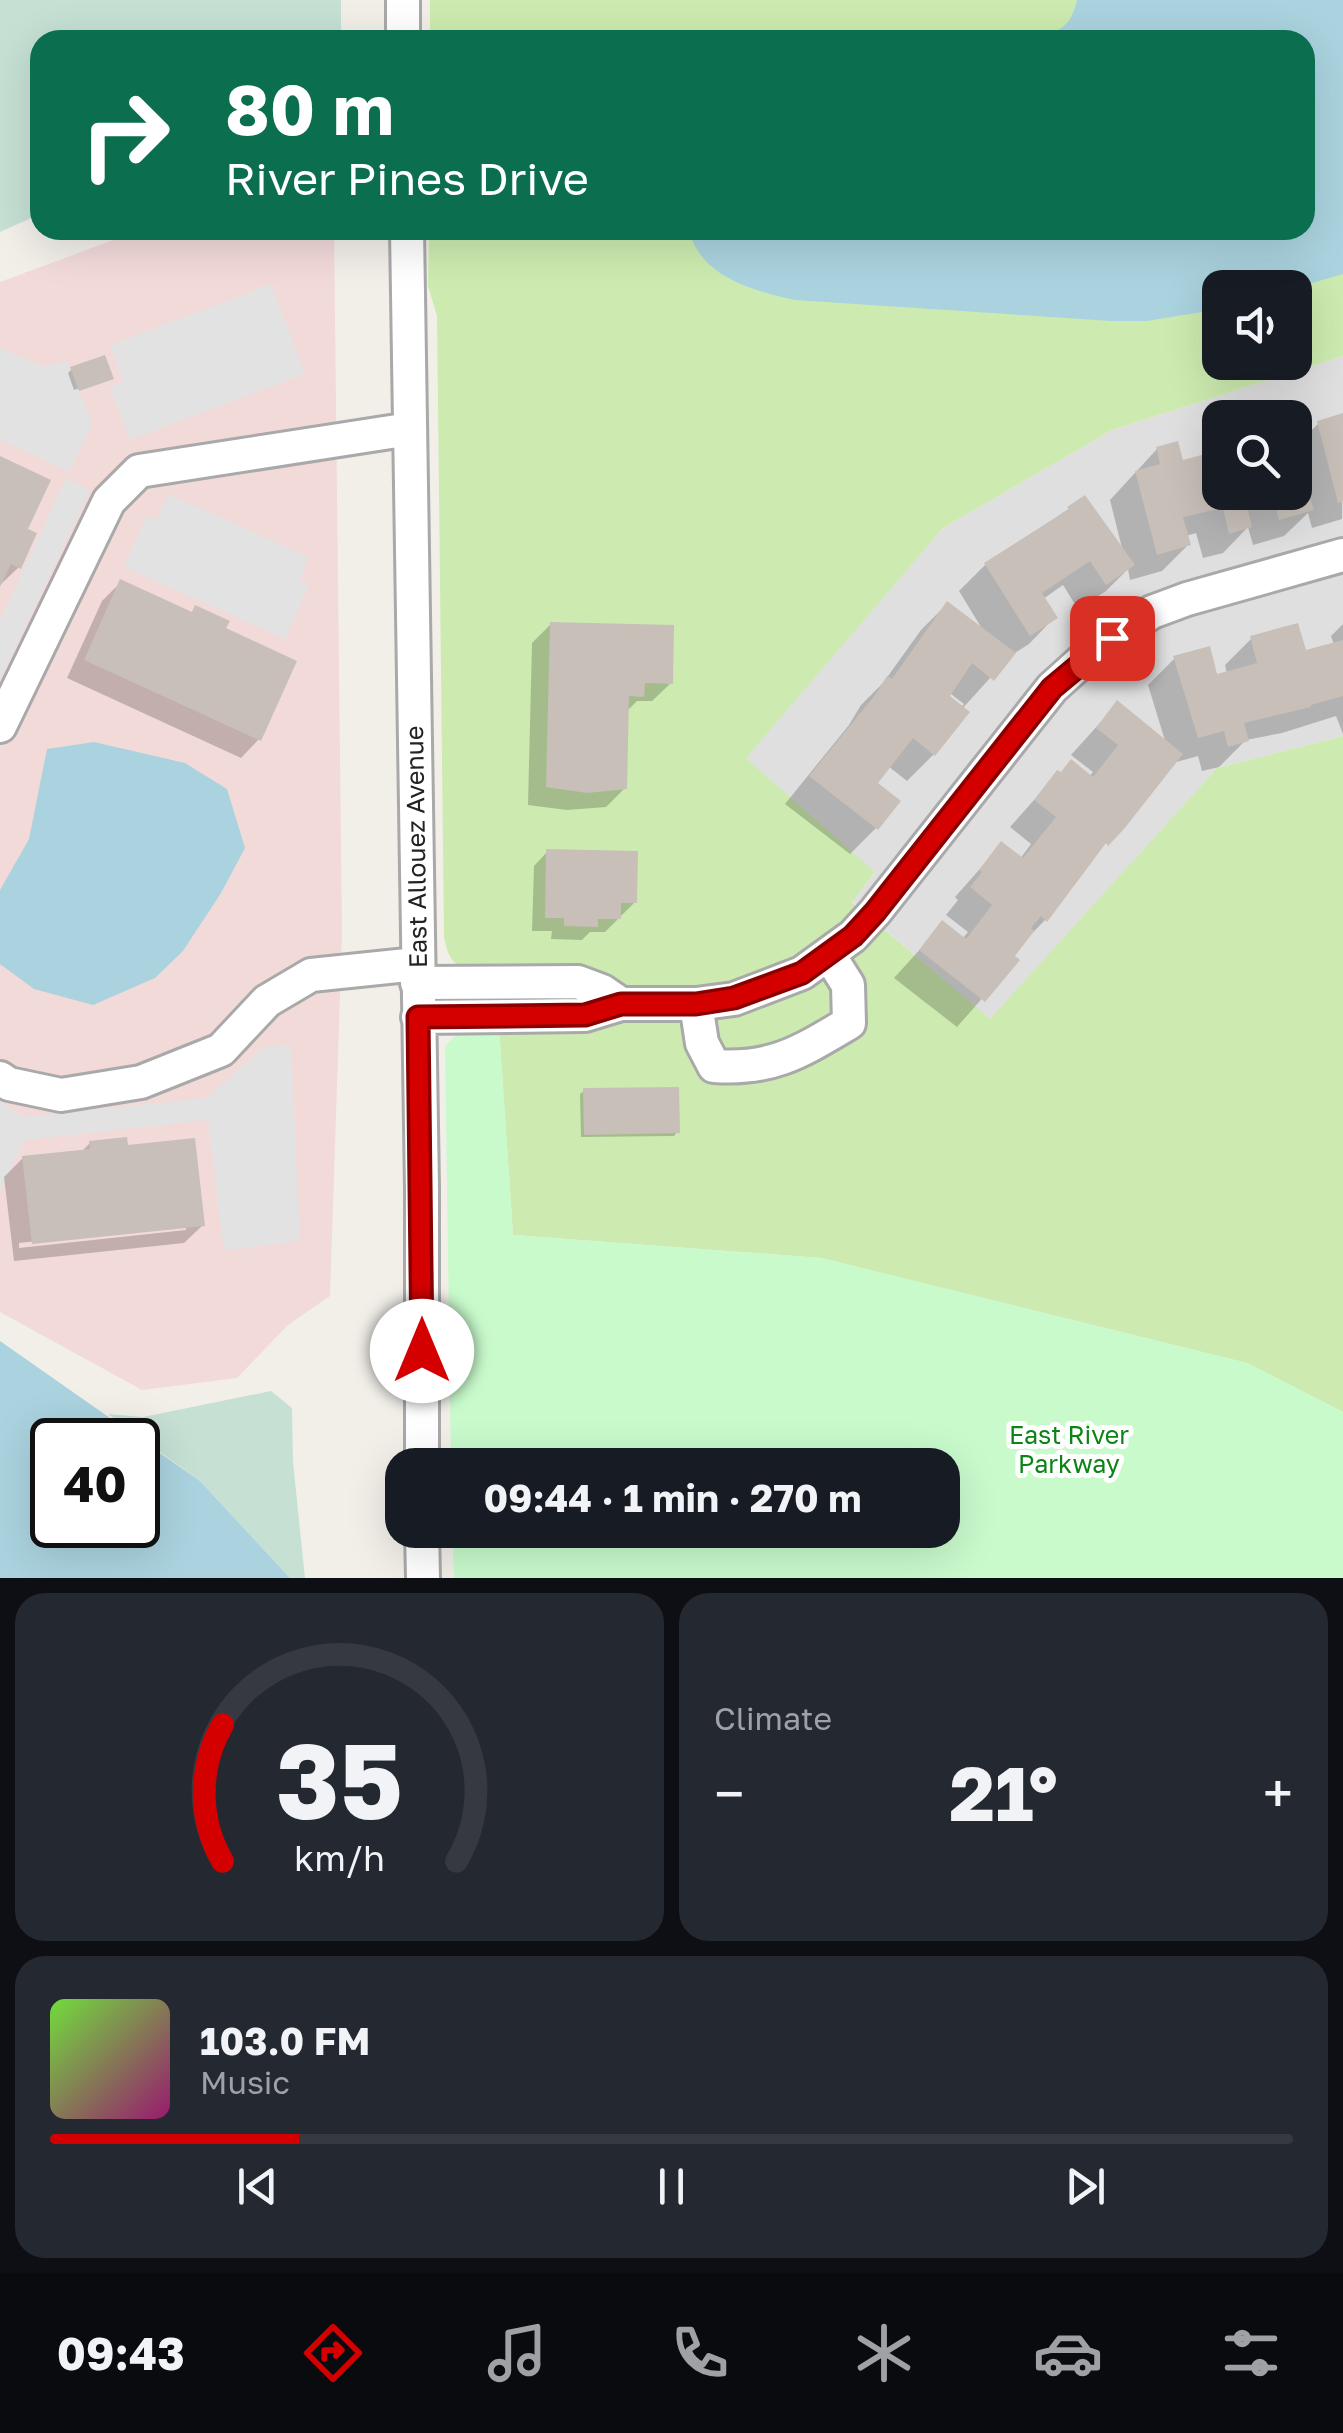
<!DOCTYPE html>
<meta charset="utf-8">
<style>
:root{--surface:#171b24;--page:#242831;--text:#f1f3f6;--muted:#9ea1a6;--line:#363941;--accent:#d40000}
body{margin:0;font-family:"Golos Text",sans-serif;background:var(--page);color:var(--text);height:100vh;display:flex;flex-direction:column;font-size:38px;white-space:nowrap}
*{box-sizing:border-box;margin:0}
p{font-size:32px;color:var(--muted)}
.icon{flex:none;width:55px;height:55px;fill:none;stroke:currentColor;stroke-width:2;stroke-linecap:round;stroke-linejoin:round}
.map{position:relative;height:1578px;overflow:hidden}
.panel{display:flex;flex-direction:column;gap:15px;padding:15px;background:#0d0f14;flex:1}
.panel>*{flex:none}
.guide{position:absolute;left:30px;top:30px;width:1285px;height:210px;border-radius:30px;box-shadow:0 10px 40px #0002;background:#0b6e4f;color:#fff;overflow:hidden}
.tools{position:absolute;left:1202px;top:270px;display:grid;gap:20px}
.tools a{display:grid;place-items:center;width:110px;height:110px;border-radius:20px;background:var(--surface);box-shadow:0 10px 40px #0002;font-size:50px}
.speed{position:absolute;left:30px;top:1418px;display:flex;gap:20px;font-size:50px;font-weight:700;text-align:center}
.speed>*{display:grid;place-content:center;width:130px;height:130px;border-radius:50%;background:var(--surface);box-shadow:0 10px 40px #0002;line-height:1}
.speed .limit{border:5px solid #111;border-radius:15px;background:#fff;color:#111}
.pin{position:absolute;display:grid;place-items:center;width:85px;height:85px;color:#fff;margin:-42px;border-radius:20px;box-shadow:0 5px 15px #0006}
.me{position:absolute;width:110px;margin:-55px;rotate:0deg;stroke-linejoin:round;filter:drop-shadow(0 0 8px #0008)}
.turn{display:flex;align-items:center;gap:35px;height:210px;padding:0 30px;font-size:45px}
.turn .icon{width:130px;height:130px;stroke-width:2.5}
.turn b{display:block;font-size:70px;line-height:85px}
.big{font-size:75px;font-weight:700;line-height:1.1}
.panel .card{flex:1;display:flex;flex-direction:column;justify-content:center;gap:15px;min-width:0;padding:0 35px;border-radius:30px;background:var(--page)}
.panel .dial{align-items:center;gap:0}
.dial svg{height:260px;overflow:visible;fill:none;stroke:var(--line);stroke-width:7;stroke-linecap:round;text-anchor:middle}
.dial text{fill:var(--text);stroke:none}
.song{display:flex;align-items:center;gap:30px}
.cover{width:120px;height:120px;border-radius:15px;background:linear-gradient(135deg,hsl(100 70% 55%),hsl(320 70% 35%))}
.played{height:10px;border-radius:5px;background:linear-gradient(90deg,var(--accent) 20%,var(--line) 20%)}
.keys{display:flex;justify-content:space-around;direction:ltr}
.heat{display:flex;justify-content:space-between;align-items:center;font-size:55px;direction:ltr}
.panel .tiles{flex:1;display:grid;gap:15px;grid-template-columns:1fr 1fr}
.card:last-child{grid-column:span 2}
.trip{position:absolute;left:385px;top:1448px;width:575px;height:100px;border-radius:30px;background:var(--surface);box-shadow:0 10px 40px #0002;font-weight:700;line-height:100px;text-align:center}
.tabs{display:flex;height:160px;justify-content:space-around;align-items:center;background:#090b0e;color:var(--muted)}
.tabs .icon{width:70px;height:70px}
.tabs .selected{color:var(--accent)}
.tabs b{font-size:45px;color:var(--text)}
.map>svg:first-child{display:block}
.residential{fill:#e0dfdf;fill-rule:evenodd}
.commercial{fill:#f2dad9}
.grass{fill:#cdebb0;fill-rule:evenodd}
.wetland{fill:#c6e0d4}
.park{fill:#c8facc}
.parking{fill:#e2e2e2}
.water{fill:#aad3df;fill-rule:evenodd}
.shadow{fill:#0003;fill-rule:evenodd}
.building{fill:#c7bfb8}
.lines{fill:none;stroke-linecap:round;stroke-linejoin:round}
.minor-casing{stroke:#a9a9a9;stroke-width:38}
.minor{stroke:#fff;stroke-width:32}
.route-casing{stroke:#8a0000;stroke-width:25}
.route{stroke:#d40000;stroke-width:18}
.labels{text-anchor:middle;stroke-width:10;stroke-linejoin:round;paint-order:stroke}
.street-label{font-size:25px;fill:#222;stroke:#fff}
.park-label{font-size:25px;fill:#0c8416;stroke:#fff}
</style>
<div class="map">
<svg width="1343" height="1578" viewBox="0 0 1343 1578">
<rect width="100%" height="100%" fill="#f2efe9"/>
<!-- residential -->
<path class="residential" d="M1343,356V736L1217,768L990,1020L852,901L875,873L745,758L943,528L1112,430ZM1220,418H1295V492H1220Z"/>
<!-- commercial -->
<path class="commercial" d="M140,230H289L304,234L334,230L342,935L330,1296L288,1325L237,1378L142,1390L0,1312V282Z"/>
<!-- grass -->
<path class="grass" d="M430,0H1343V356L1112,430L943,528L746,758L875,872L852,902L990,1019L1217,768L1343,736V1412L1247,1363L821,1258L513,1235L495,969C464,970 450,971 444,937L437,316L428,286L429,230H1305V40H430ZM1220,288H1295V362H1220Z"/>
<!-- wetland -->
<path class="wetland" d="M0,0H341V40H40V214L0,232Z
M271,1391L292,1408L293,1462L305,1578H290L200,1481L108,1414L143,1417Z"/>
<!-- park -->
<path class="park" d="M499,1027L513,1235L821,1258L1247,1363L1343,1412V1578H454L452,1530H942V1465H451L445,1047C460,1027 475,1028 499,1027Z"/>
<!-- parking -->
<path class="parking" d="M271,284L305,374L130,440L109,387L123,381L110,345Z
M0,348L42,366L67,361L92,423L70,472L0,440Z
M66,478L90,490L0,680V620Z
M168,494L309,557L299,580L309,585L285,639L124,567L146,516L156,520Z
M291,1045L300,1241L224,1251L208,1120L25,1140L0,1192V1102L24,1117L207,1098L264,1047Z"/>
<!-- water -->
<path class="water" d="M1077,0H1343V274L1295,288H1220V309L1147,321H1111L795,300C754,291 700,277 689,230H1305V40H1034C1061,29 1070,29 1077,0Z
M94,742L185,763L227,789L245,848L221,893L183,951L155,978L93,1005L34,989L0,964V890L29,839L47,749Z
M0,1341L200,1481L290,1578H0ZM52,1440H138V1525H52Z"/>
<!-- shadow -->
<path class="shadow" d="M72,369L110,377L74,390L68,373Z
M1343,417L1342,519L1312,528L1308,513L1284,536L1253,545L1248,527L1223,553L1203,558L1196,533L1186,536L1188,545L1162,571L1130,580L1128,569L1106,591L1078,609L1063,585L1043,599L1055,617L1029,644L1010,656L962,709L934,754L907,781L888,766L875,783L876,828L850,854L785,804L849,725L861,705L883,683L921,630L947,604L984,632L959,591L985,565L1085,498L1123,552L1110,500L1157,449L1181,463L1210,455L1220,445V492H1295V446L1319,423ZM947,691L964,704L961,707L947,697Z
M0,459L25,530L19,567L0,585Z
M121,582L190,614L196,608L223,630L259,739L241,758L67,678L102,601Z
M551,624L671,683L652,701H637L627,711L625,788L606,807L567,810L528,805L532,643Z
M1343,624V734L1336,716L1282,733L1246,740L1219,767L1202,771L1198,756L1173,763L1091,859L1045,920L1018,948L1011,956L1016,960L957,1027L894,978L943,924L962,939L968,932L946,915L958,900L955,897L1002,844L1020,859L1031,844L1010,827L1058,773L1089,777L1093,772L1071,755L1117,704L1166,744L1148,685L1175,658L1215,677L1227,674L1225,665L1251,639L1304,653L1334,645L1331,636Z
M547,852L635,902L605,932H590L582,940L551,939L552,931H532L534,866Z
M584,1091L677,1132L674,1136L581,1137L580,1094Z
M90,1143L126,1148L203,1225L184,1243L14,1261L4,1177L23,1158L81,1152ZM186,1225V1230L19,1248V1243Z"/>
<!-- building -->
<path class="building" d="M105,355L114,379L79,391L70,367Z
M1343,413V501L1338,503L1317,421Z
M1178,441L1183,460L1220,450V492L1266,494L1245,499L1252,527L1229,534L1223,508L1183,517L1191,545L1157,555L1135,471L1160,464L1156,447Z
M0,456L51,480L28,529L37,533L21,569L11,564L0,587Z
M1296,457L1314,510L1279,520L1272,492H1295Z
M1085,495L1135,565L1106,585L1090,561L1042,593L1058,618L1030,636L984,563L1069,509L1067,507Z
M120,579L192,612L195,605L230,621L226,628L297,661L261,741L84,660Z
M947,601L1016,653L994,681L972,663L950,696L970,712L935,756L913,738L878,783L901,801L878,830L809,776L875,695L887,676L892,679Z
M550,622L674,625L673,684L645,683L644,697L629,696L627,789L587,793L546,787Z
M1298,623L1306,650L1343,640V696L1311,705V707L1244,723L1249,741L1228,747L1224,731L1198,738L1173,656L1210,646L1217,674L1257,663L1250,636Z
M1117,700L1183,754L1124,829L1108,846L1106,843L1047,922L1041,916L1031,928L1034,931L1015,956L1020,960L985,1002L919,950L942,920L966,939L992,905L970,887L982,872L979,870L1001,841L1023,858L1056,817L1034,800L1057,770L1061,772L1071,759L1093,777L1118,745L1096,728Z
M546,849L638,851L637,903H621V919H598V927L564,926V918H545Z
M679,1087L680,1133L584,1135L583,1088Z
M127,1137L128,1145L195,1138L205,1226L32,1244L22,1156L90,1149L89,1141Z"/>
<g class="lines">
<!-- minor casing -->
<g class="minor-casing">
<path id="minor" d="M403,0V40
M407,230L422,1189V1465
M0,726L109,501L139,471L410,429
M417,983L578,982L602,991L621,1004
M696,1004L702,1043L714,1066C773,1070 800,1052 849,1023L848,985L829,955
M418,1017L585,1015L621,1004H696L734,999L802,973L853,936L875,912L1052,688L1093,651L1152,612L1187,599L1343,555
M0,1078L9,1084L61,1095L141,1082L221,1050L267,1001L311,975L417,964
M422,1530L423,1578"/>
</g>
<!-- minor -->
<use href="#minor" class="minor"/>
</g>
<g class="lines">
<!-- route casing -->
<g class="route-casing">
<path id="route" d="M422,1351L418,1017L585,1015L621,1004H696L734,998L802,973L853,936L875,912L1052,688L1112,638"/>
</g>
<!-- route -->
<use href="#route" class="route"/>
</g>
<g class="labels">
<!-- street labels -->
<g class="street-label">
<text transform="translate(416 847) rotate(-91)" y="9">East Allouez Avenue</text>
</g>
<!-- park labels -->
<g class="park-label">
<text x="1069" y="1444">East River<tspan x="1069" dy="29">Parkway</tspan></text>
</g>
</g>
</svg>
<div class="tools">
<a><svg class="icon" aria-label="sound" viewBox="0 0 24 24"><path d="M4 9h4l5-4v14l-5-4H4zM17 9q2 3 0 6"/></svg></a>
<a><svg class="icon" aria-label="search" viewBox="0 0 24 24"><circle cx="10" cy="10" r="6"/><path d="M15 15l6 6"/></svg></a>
</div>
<div class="speed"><div class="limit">40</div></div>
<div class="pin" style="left:1112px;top:638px;background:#d93025"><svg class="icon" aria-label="arrive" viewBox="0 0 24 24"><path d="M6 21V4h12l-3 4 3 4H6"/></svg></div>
<svg class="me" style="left:422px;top:1351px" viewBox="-20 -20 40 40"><circle r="19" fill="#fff"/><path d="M0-13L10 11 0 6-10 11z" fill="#d40000"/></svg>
<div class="trip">09:44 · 1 min · 270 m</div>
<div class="guide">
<div class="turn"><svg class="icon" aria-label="right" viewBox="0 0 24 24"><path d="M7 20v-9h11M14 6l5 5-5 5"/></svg><div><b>80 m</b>River Pines Drive</div></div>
</div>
</div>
<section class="panel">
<div class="tiles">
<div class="card dial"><svg viewBox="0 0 100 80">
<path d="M14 69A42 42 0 1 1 86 69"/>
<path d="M14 69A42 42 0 0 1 14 27" stroke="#d40000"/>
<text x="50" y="56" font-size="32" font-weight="700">35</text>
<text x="50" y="72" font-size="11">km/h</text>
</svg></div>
<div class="card"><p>Climate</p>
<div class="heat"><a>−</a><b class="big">21°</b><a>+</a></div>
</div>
<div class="card">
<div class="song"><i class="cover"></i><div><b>103.0 FM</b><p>Music</p></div></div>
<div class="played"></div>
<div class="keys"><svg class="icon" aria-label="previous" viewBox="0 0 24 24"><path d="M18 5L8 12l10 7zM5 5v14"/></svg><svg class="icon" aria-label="pause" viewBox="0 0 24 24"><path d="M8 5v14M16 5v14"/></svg><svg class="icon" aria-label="next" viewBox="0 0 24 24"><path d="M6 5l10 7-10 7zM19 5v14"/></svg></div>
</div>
</div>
</section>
<nav class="tabs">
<b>09:43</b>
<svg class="icon selected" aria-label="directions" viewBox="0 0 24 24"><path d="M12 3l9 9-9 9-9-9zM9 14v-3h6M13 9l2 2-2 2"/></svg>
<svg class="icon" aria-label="music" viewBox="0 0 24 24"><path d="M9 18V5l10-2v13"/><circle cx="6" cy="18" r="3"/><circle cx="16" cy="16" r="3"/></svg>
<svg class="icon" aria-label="phone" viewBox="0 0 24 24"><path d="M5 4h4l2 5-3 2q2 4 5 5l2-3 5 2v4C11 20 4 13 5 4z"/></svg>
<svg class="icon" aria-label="climate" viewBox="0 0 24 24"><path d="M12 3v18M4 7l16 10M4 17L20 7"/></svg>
<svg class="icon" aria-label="car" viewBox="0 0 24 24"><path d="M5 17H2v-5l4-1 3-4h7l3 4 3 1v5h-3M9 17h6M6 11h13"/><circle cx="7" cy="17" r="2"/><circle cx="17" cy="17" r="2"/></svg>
<svg class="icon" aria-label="filters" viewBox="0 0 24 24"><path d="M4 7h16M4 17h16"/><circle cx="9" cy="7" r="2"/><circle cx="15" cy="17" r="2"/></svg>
</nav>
